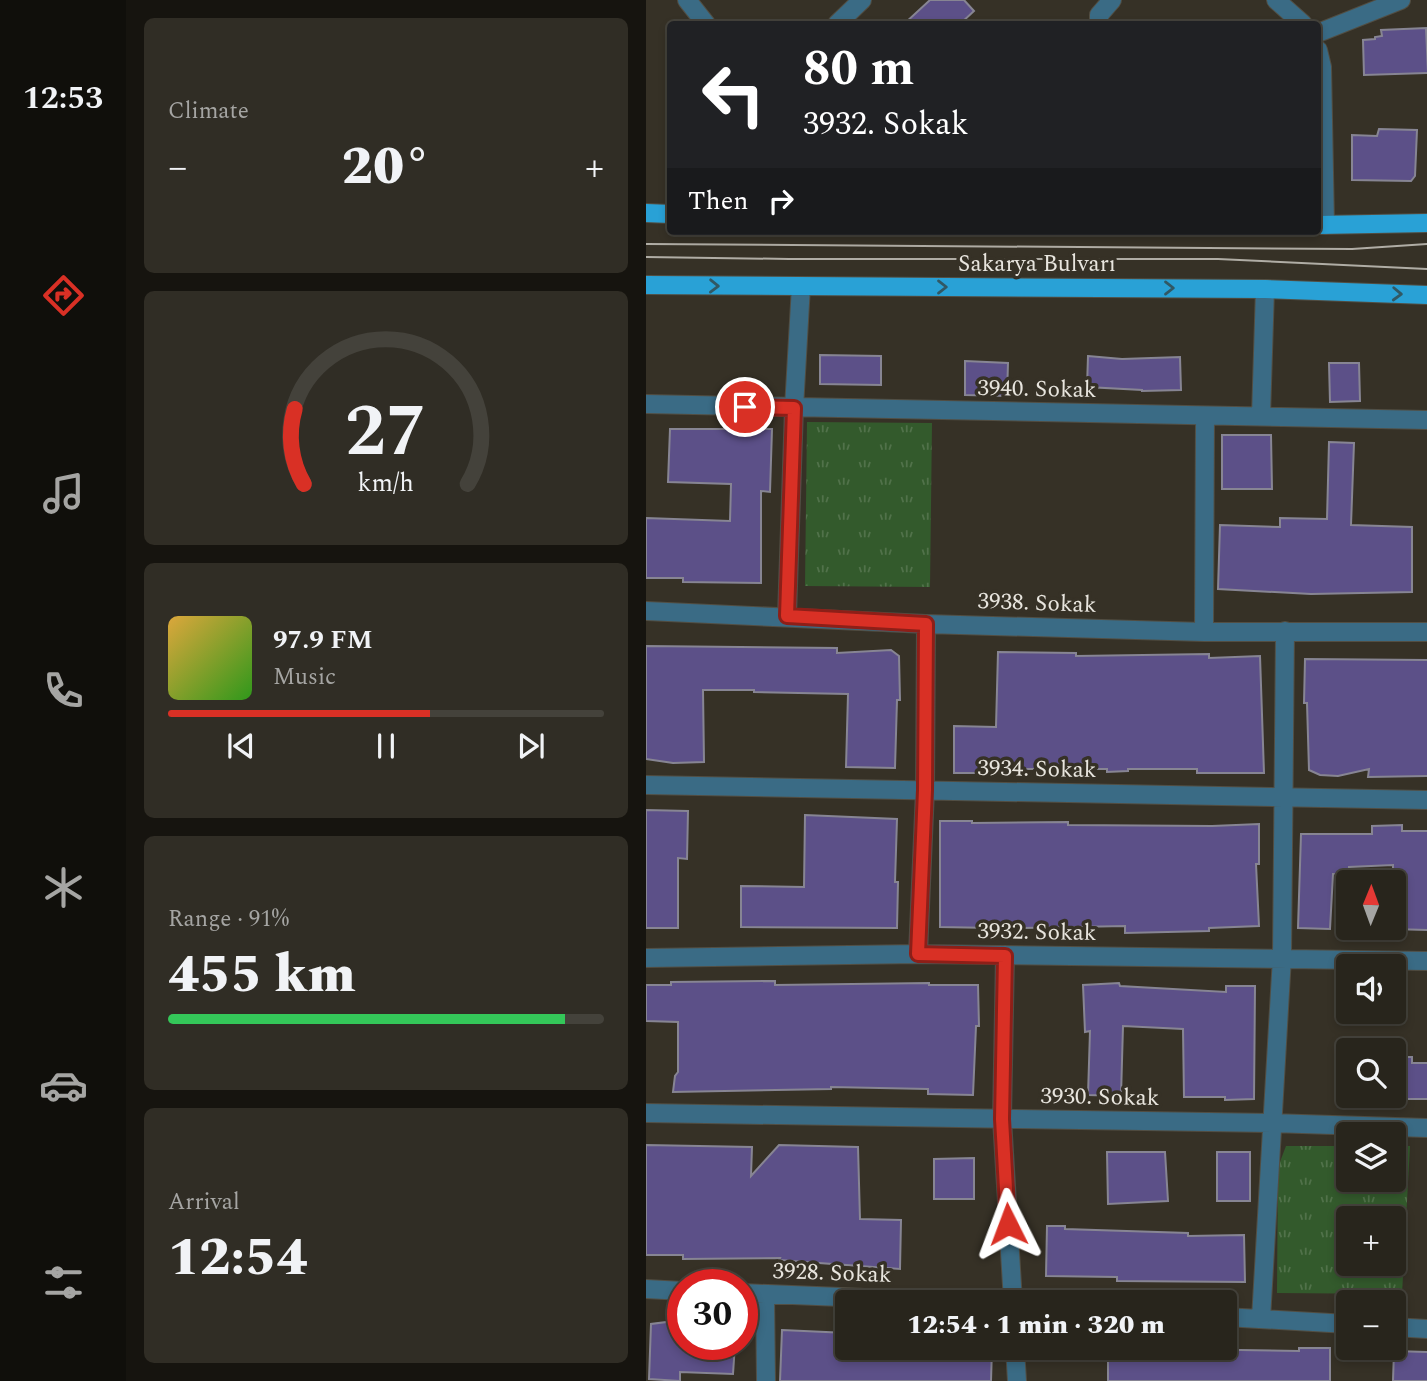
<!DOCTYPE html>
<meta charset="utf-8">
<style>
:root{--surface:#28251c;--page:#302d25;--text:#f1f3f6;--muted:#a5a5a3;--line:#44423b;--accent:#d93025}
body{margin:0;font-family:Spectral,serif;background:var(--page);color:var(--text);height:100vh;display:flex;flex-direction:column;font-size:26px;white-space:nowrap}
*{box-sizing:border-box;margin:0}
p{font-size:23px;color:var(--muted)}
.icon{flex:none;width:38px;height:38px;fill:none;stroke:currentColor;stroke-width:2;stroke-linecap:round;stroke-linejoin:round}
.map{position:relative;flex:1;overflow:hidden}
.sheet{display:flex;flex-direction:column;gap:18px;padding:18px;background:#16140f;width:520px}
.sheet>*{flex:none}
.banner{position:absolute;left:21px;top:21px;width:654px;height:214px;border-radius:7px;box-shadow:0 4px 10px #0003,0 0 0 2px var(--line);background:#202124;color:#fff;overflow:hidden}
.needle{width:46px;rotate:1deg}
.controls{position:absolute;left:690px;top:870px;display:grid;gap:14px}
.controls a{display:grid;place-items:center;width:70px;height:70px;border-radius:7px;background:var(--surface);box-shadow:0 4px 10px #0003,0 0 0 2px var(--line);font-size:35px}
.speed{position:absolute;left:21px;top:1269px;display:flex;gap:14px;font-size:35px;font-weight:700;text-align:center}
.speed>*{display:grid;place-content:center;width:91px;height:91px;border-radius:50%;background:var(--surface);box-shadow:0 4px 10px #0003,0 0 0 2px var(--line);line-height:1}
.speed .limit{border:10px solid #d22;background:#fff;color:#111}
.pin{position:absolute;display:grid;place-items:center;width:60px;height:60px;color:#fff;margin:-30px;border:4px solid #fff;border-radius:50%;box-shadow:0 2px 7px #0007}
.me{position:absolute;width:77px;margin:-38px;rotate:357deg;stroke-linejoin:round;filter:drop-shadow(0 0 5px #0008)}
.turn{display:flex;align-items:center;gap:24px;height:147px;padding:0 21px;font-size:32px}
.turn .icon{width:91px;height:91px;stroke-width:2.5}
.turn b{display:block;font-size:49px;line-height:60px}
.then{display:flex;align-items:center;height:66px;padding:0 21px;background:#0003;gap:14px;font-size:26px}
.big{font-size:52px;font-weight:800;line-height:1.1}
.sheet .widget{flex:1;display:flex;flex-direction:column;justify-content:center;gap:10px;min-width:0;padding:0 24px;border-radius:10px;background:var(--page)}
.sheet .dial{align-items:center;gap:0}
.dial svg{height:182px;overflow:visible;fill:none;stroke:var(--line);stroke-width:7;stroke-linecap:round;text-anchor:middle}
.dial text{fill:var(--text);stroke:none}
.song{display:flex;align-items:center;gap:21px}
.cover{width:84px;height:84px;border-radius:10px;background:linear-gradient(135deg,hsl(40 70% 55%),hsl(110 70% 35%))}
.played{height:7px;border-radius:4px;background:linear-gradient(90deg,var(--accent) 60%,var(--line) 60%)}
.keys{display:flex;justify-content:space-around;direction:ltr}
.heat{display:flex;justify-content:space-between;align-items:center;font-size:38px;direction:ltr}
.charge{height:10px;border-radius:5px;background:linear-gradient(90deg,#34c759 91%,var(--line) 0)}
.trip{position:absolute;left:189px;top:1290px;width:402px;height:70px;border-radius:7px;background:var(--surface);box-shadow:0 4px 10px #0003,0 0 0 2px var(--line);font-weight:800;line-height:70px;text-align:center}
main{display:flex;flex:1;min-height:0}
.tab-bar{display:flex;flex-direction:column;width:126px;justify-content:space-around;align-items:center;background:#100f0b;color:var(--muted)}
.tab-bar .icon{width:49px;height:49px}
.tab-bar .selected{color:var(--accent)}
.tab-bar b{font-size:32px;color:var(--text)}
.map>svg:first-child{display:block}
.grass{fill:url(#grass-tufts);fill-rule:evenodd}
.building{fill:#5c5088;stroke:#878593;stroke-width:2}
.lines{fill:none;stroke-linecap:round;stroke-linejoin:round}
.minor-casing{stroke:#524e43;stroke-width:20}
.major-casing{stroke:#524e43;stroke-width:20}
.minor{stroke:#3a6b85;stroke-width:18}
.major{stroke:#29a1d6;stroke-width:18}
.tram{stroke:#b0ada5;stroke-width:2}
.oneway{stroke:#315864}
.route-casing{stroke:#8d1f18;stroke-width:18}
.route{stroke:#d93025;stroke-width:12}
.labels{text-anchor:middle;stroke-width:7;stroke-linejoin:round;paint-order:stroke}
.street-label{font-size:23px;fill:#e8e5de;stroke:#363126}
</style>
<main>
<nav class="tab-bar">
<b>12:53</b>
<svg class="icon selected" aria-label="directions" viewBox="0 0 24 24"><path d="M12 3l9 9-9 9-9-9zM9 14v-3h6M13 9l2 2-2 2"/></svg>
<svg class="icon" aria-label="music" viewBox="0 0 24 24"><path d="M9 18V5l10-2v13"/><circle cx="6" cy="18" r="3"/><circle cx="16" cy="16" r="3"/></svg>
<svg class="icon" aria-label="phone" viewBox="0 0 24 24"><path d="M5 4h4l2 5-3 2q2 4 5 5l2-3 5 2v4C11 20 4 13 5 4z"/></svg>
<svg class="icon" aria-label="climate" viewBox="0 0 24 24"><path d="M12 3v18M4 7l16 10M4 17L20 7"/></svg>
<svg class="icon" aria-label="car" viewBox="0 0 24 24"><path d="M5 17H2v-5l4-1 3-4h7l3 4 3 1v5h-3M9 17h6M6 11h13"/><circle cx="7" cy="17" r="2"/><circle cx="17" cy="17" r="2"/></svg>
<svg class="icon" aria-label="filters" viewBox="0 0 24 24"><path d="M4 7h16M4 17h16"/><circle cx="9" cy="7" r="2"/><circle cx="15" cy="17" r="2"/></svg>
</nav>
<section class="sheet">
<div class="widget"><p>Climate</p>
<div class="heat"><a>−</a><b class="big">20°</b><a>+</a></div>
</div>
<div class="widget dial"><svg viewBox="0 0 100 80">
<path d="M14 69A42 42 0 1 1 86 69"/>
<path d="M14 69A42 42 0 0 1 10 36" stroke="#d93025"/>
<text x="50" y="56" font-size="32" font-weight="700">27</text>
<text x="50" y="72" font-size="11">km/h</text>
</svg></div>
<div class="widget">
<div class="song"><i class="cover"></i><div><b>97.9 FM</b><p>Music</p></div></div>
<div class="played"></div>
<div class="keys"><svg class="icon" aria-label="previous" viewBox="0 0 24 24"><path d="M18 5L8 12l10 7zM5 5v14"/></svg><svg class="icon" aria-label="pause" viewBox="0 0 24 24"><path d="M8 5v14M16 5v14"/></svg><svg class="icon" aria-label="next" viewBox="0 0 24 24"><path d="M6 5l10 7-10 7zM19 5v14"/></svg></div>
</div>
<div class="widget"><p>Range · 91%</p><b class="big">455 km</b><div class="charge"></div></div>
<div class="widget"><p>Arrival</p><b class="big">12:54</b></div>
</section>
<div class="map">
<svg width="782" height="1381" viewBox="0 0 782 1381">
<defs>
<pattern id="grass-tufts" width="24" height="20" patternUnits="userSpaceOnUse" patternTransform="scale(1.75)"><rect width="24" height="20" fill="#335a2c"/><path d="M3 7l-1-3M5 7V3M7 7l1-3M15 17l-1-3M17 17v-4M19 17l1-3" fill="none" stroke="#51724a"/></pattern>
</defs>
<rect width="100%" height="100%" fill="#363126"/>
<!-- grass -->
<path class="grass" d="M161,422L286,423L284,587L159,586Z
M640,1146H702V1180H747V1146H764L756,1294L631,1293L632,1167ZM702,1218H747V1264H702Z"/>
<!-- building -->
<path class="building" d="M284,0H318L328,11L314,24H258Z
M780,28L782,73L718,75L717,40L729,39V37L736,36L735,30Z
M733,129L771,130L769,176L765,181L706,180V135L731,136Z
M174,355L235,356V385L174,384Z
M442,356L476,359L534,357L535,390L496,391V390L441,387Z
M319,361L362,363L361,396L319,395Z
M683,363H713L714,401L684,402Z
M24,429H126L124,492L115,491V583L37,582V578H0V518L84,521L85,484L22,482Z
M576,435H625L626,489H576Z
M683,442L708,443L705,525L766,527V592L665,594L572,589L574,525L634,527V518L681,519Z
M0,646L191,648V653L245,650L253,656L254,700H251L249,768L200,767L202,694L108,692V690H57L58,762L27,763L0,759Z
M352,652L430,653V656L563,654V658L614,656L618,773H551V769H482V771L461,772V769H344V773H308V726L350,727Z
M659,659L782,660V776L722,777L723,769L692,776L674,775L663,770L661,703H658Z
M0,810L42,811L41,859L32,858V928H0Z
M159,815L251,819L249,882H252L251,928L95,927V886L158,887Z
M294,821H326V823L422,822V825L566,826L613,824V864H610L613,926L563,928V931L479,933V926L377,928V931H347V928L294,927Z
M756,825V831H782V930L747,929V865L703,867V874H687L684,929L652,928L655,834H726V826Z
M129,981V985L283,983V985H332L333,1026H330L327,1095L282,1094V1089L185,1087V1089L27,1092L29,1076L32,1072V1022L0,1021V985H25V982Z
M473,983L474,986L580,992V986H609L608,1099L579,1100V1097H538L537,1029L477,1026L475,1096L442,1095L444,1031L439,1032L437,985Z
M747,1057H766V1063H782V1099H747Z
M0,1145L106,1147L105,1176L133,1145L212,1147L214,1219L255,1220L254,1269L133,1260L134,1258L37,1259V1255H0Z
M461,1152H519L522,1201L462,1204Z
M571,1152H604V1201H571Z
M328,1158V1199H288V1159Z
M401,1226H419V1229L542,1233V1236L598,1235L599,1282L471,1281V1277L400,1276Z
M37,1320V1344H89L87,1374L34,1372V1381L3,1379L5,1324Z
M136,1330L201,1333V1348H346L345,1381H134Z
M462,1348L653,1351V1348H684V1381H462Z
M748,1351L782,1352V1381H747Z"/>
<g class="lines">
<!-- minor casing -->
<g class="minor-casing">
<path id="minor" d="M41,0L60,24
M630,0L657,24
M191,24L216,0
M453,24V15L466,0
M672,33L755,0
M672,50L676,67L679,225
M0,404L782,420
M615,416L619,289
M0,611L280,624L558,632H782
M141,616L148,408L155,286
M558,632L559,416
M0,785L782,800
M272,954L279,790L280,624
M359,955L356,1119L367,1302
M0,958L272,954L782,961
M0,1113L625,1123L782,1128
M0,1289L37,1291
M96,1293L316,1302
M119,1294L120,1381
M579,1317L702,1324
M615,1319L636,957L639,631
M747,1327L782,1329
M369,1348L371,1381"/>
</g>
<!-- major casing -->
<g class="major-casing">
<path id="major" d="M0,213L24,214
M672,225L782,223
M0,285L619,289L782,295"/>
</g>
<!-- minor -->
<use href="#minor" class="minor"/>
<!-- major -->
<use href="#major" class="major"/>
<!-- tram -->
<path class="tram" d="M0,244L706,249L782,244
M0,257L143,259H572L782,269"/>
</g>
<!-- one-way arrows -->
<defs><path id="oneway-chevron" d="M-2-3.5L2.5 0L-2 3.5" fill="none" stroke-width="1.6" stroke-linecap="round" stroke-linejoin="round" transform="scale(1.75)"/></defs>
<g class="oneway">
<use href="#oneway-chevron" transform="translate(68 286) rotate(1)"/>
<use href="#oneway-chevron" transform="translate(296 287)"/>
<use href="#oneway-chevron" transform="translate(523 288)"/>
<use href="#oneway-chevron" transform="translate(751 294) rotate(2)"/>
</g>
<g class="lines">
<!-- route casing -->
<g class="route-casing">
<path id="route" d="M99,407L148,408L141,616L280,624L279,790L272,954L359,956L356,1119L362,1224"/>
</g>
<!-- route -->
<use href="#route" class="route"/>
</g>
<g class="labels">
<!-- street labels -->
<g class="street-label">
<text x="391" y="271">Sakarya Bulvarı</text>
<text transform="translate(391 388) rotate(1)" y="8">3940. Sokak</text>
<text transform="translate(391 602) rotate(2)" y="8">3938. Sokak</text>
<text transform="translate(391 768) rotate(1)" y="8">3934. Sokak</text>
<text transform="translate(391 931) rotate(1)" y="8">3932. Sokak</text>
<text transform="translate(454 1096) rotate(1)" y="8">3930. Sokak</text>
<text transform="translate(186 1272) rotate(2)" y="8">3928. Sokak</text>
</g>
</g>
</svg>
<div class="controls">
<a><svg class="needle" viewBox="-14 -14 28 28"><path d="M0-13l5 13h-10z" fill="#e53935"/><path d="M0 13l5-13h-10z" fill="#a5a5a3"/></svg></a>
<a><svg class="icon" aria-label="sound" viewBox="0 0 24 24"><path d="M4 9h4l5-4v14l-5-4H4zM17 9q2 3 0 6"/></svg></a>
<a><svg class="icon" aria-label="search" viewBox="0 0 24 24"><circle cx="10" cy="10" r="6"/><path d="M15 15l6 6"/></svg></a>
<a><svg class="icon" aria-label="layers" viewBox="0 0 24 24"><path d="M12 4l9 5-9 5-9-5zM3 14l9 5 9-5"/></svg></a>
<a>+</a>
<a>−</a>
</div>
<div class="speed"><div class="limit">30</div></div>
<div class="pin" style="left:99px;top:407px;background:#d93025"><svg class="icon" aria-label="arrive" viewBox="0 0 24 24"><path d="M6 21V4h12l-3 4 3 4H6"/></svg></div>
<svg class="me" style="left:362px;top:1224px" viewBox="-20 -20 40 40"><path d="M0-17L14 15 0 8-14 15z" fill="#d93025" stroke="#fff" stroke-width="4"/></svg>
<div class="trip">12:54 · 1 min · 320 m</div>
<div class="banner">
<div class="turn"><svg class="icon" aria-label="left" viewBox="0 0 24 24"><path d="M17 20v-9H6M10 6l-5 5 5 5"/></svg><div><b>80 m</b>3932. Sokak</div></div>
<div class="then">Then<svg class="icon" aria-label="right" viewBox="0 0 24 24"><path d="M7 20v-9h11M14 6l5 5-5 5"/></svg></div>
</div>
</div>
</main>
